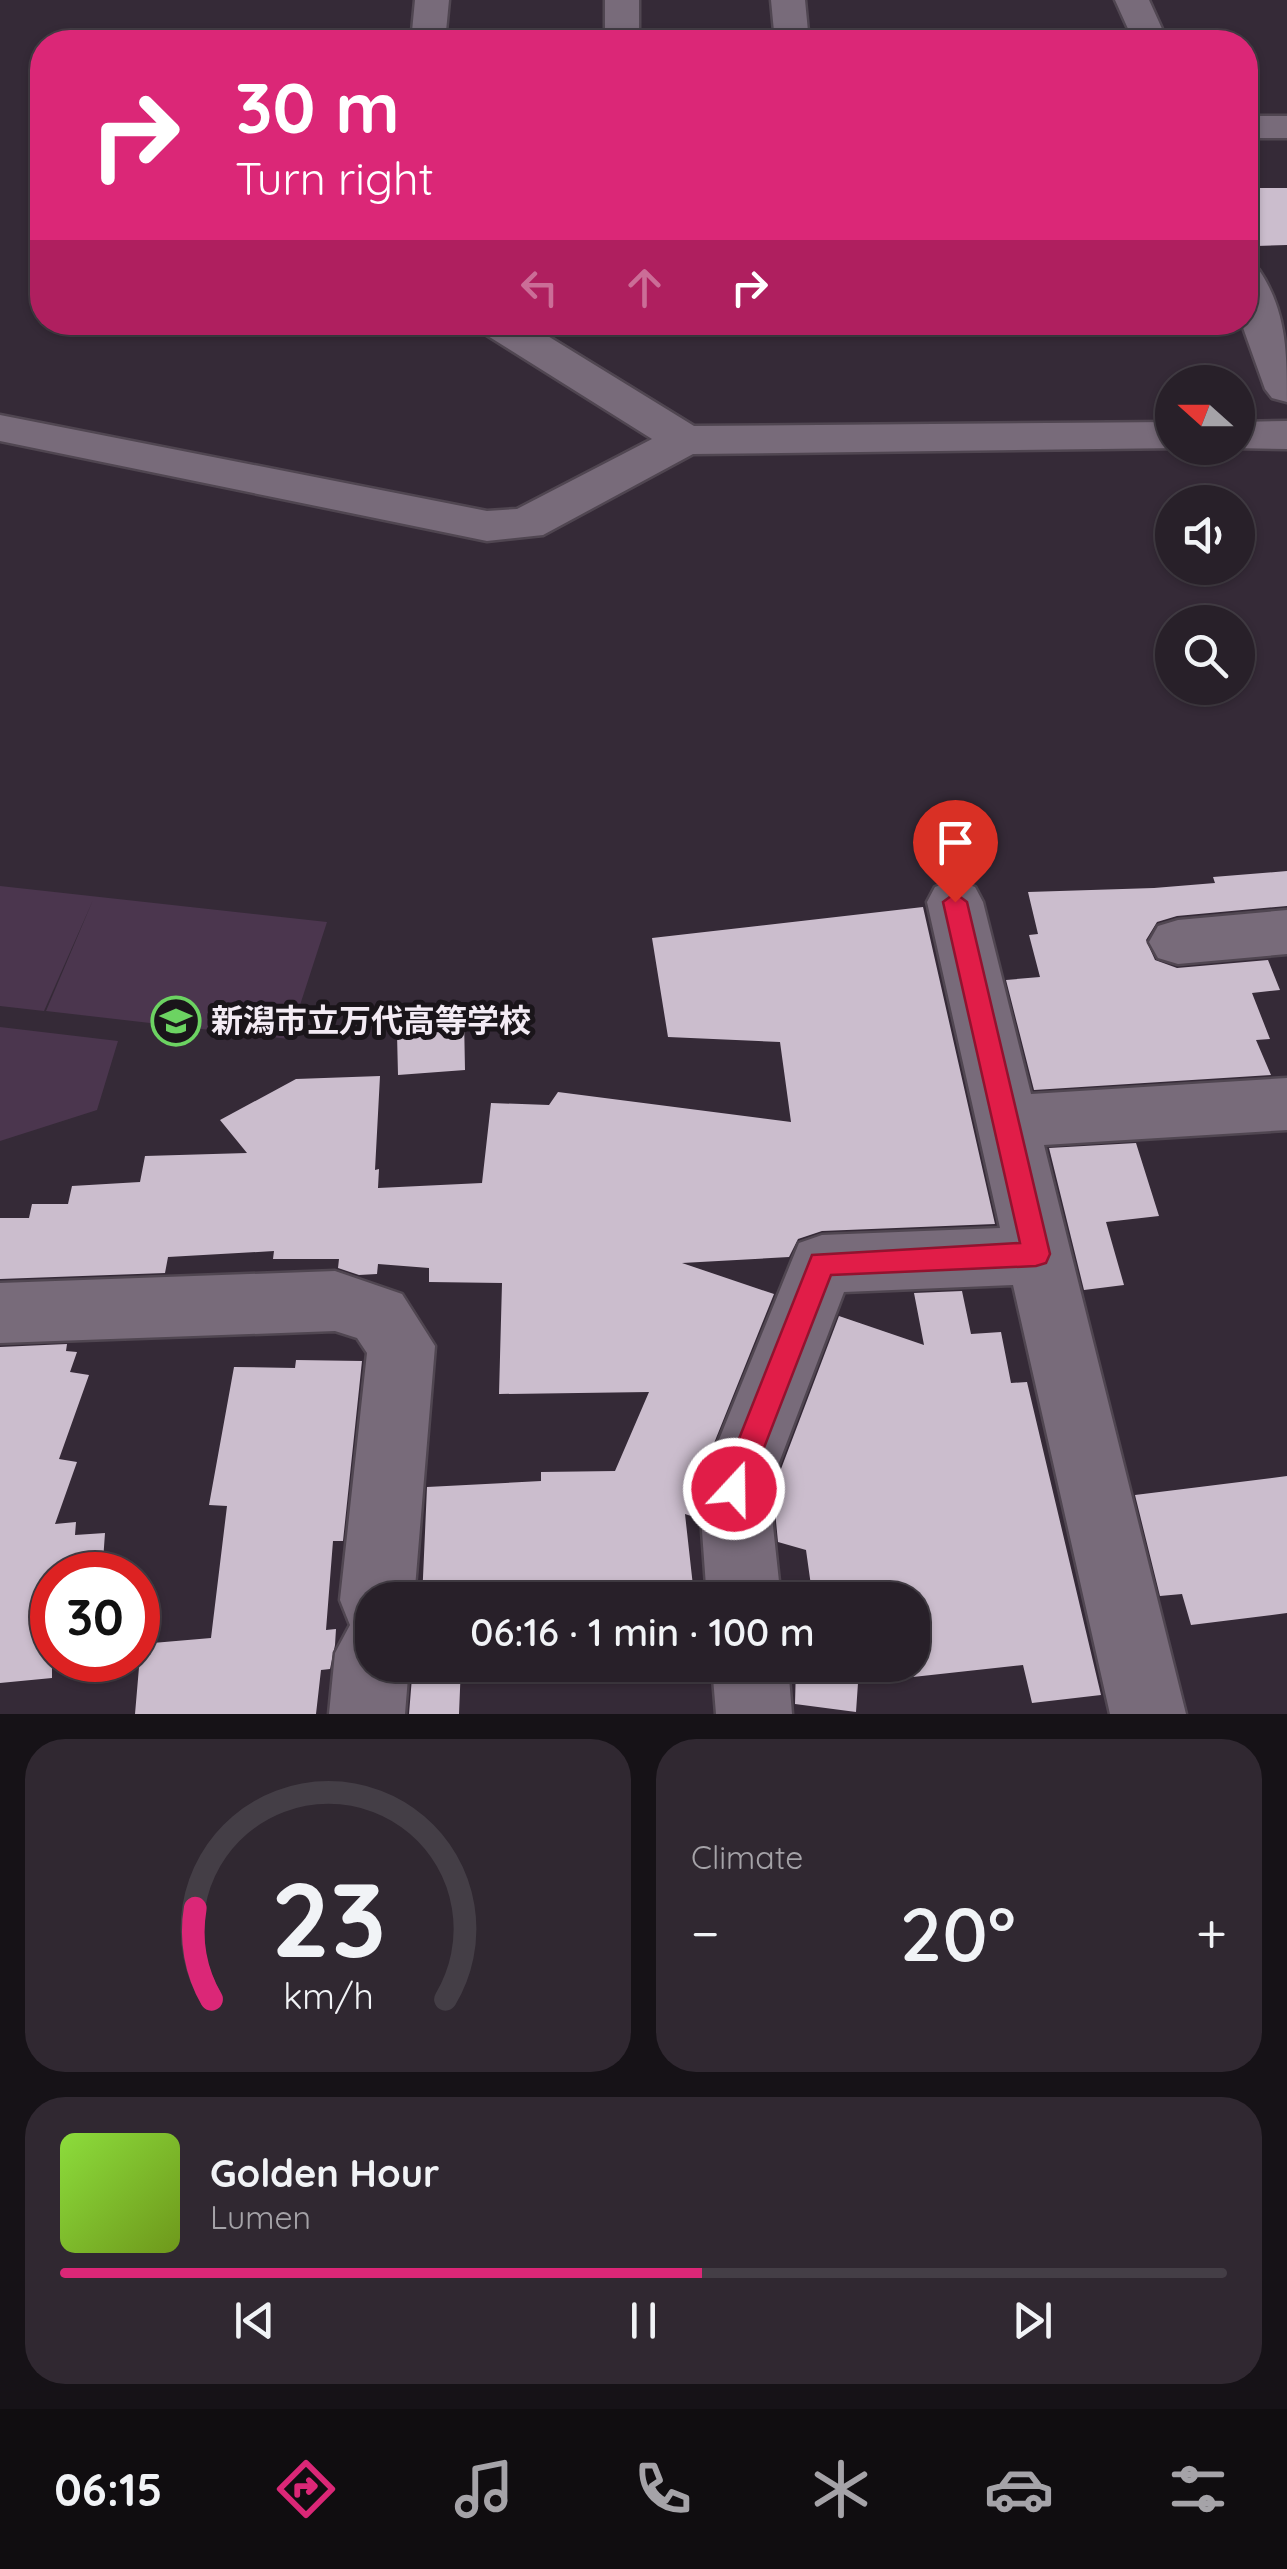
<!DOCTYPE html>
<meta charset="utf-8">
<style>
:root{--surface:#282029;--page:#302831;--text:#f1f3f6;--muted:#a5a3a8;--line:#443e46;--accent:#db2777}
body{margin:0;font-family:Quicksand,"Noto Sans JP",sans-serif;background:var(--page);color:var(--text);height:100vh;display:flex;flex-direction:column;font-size:38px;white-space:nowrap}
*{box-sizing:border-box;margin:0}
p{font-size:32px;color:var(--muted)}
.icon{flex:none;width:55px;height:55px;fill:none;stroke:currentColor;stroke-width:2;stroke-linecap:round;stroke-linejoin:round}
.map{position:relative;height:1714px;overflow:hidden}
.drawer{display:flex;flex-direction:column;gap:25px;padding:25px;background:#161217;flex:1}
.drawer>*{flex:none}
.guide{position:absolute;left:30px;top:30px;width:1228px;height:305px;border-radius:40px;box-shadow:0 2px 8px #0004,0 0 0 2px var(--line);background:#db2777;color:#fff;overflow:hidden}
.needle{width:65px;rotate:291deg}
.controls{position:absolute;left:1155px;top:365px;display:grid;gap:20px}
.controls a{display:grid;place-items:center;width:100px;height:100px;border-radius:50%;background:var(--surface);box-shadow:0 2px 8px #0004,0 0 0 2px var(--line);font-size:50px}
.speed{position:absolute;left:30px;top:1552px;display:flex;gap:20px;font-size:50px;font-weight:700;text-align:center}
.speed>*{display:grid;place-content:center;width:130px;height:130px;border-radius:50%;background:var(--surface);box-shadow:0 2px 8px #0004,0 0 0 2px var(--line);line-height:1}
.speed .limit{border:15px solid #d22;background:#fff;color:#111}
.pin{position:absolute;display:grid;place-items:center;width:85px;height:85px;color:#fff;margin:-102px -42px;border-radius:50% 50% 50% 0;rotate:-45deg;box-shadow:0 0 10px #0007}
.pin .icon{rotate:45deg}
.me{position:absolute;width:110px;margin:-55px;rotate:21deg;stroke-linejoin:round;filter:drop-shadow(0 0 8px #0008)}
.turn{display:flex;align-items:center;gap:35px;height:210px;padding:0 40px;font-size:45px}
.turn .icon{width:130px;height:130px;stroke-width:2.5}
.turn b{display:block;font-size:70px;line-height:85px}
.lanes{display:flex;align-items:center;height:95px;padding:0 40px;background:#0003;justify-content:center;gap:50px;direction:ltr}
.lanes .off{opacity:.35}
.big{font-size:75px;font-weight:600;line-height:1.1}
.drawer .widget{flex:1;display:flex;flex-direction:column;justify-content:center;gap:15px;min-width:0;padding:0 35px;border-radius:40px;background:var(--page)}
.drawer .dial{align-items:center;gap:0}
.dial svg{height:260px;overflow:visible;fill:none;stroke:var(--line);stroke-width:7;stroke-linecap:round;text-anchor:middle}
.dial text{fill:var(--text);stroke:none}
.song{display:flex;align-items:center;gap:30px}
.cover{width:120px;height:120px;border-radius:15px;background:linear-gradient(135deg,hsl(90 70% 55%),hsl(80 70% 35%))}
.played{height:10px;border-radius:5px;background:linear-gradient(90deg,var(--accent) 55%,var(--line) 55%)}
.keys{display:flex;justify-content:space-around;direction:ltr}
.heat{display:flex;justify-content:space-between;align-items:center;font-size:55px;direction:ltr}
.drawer .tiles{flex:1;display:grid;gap:25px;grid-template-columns:1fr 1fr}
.widget:last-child{grid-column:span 2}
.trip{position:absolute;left:355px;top:1582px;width:575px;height:100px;border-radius:40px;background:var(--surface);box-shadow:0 2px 8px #0004,0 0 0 2px var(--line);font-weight:600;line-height:100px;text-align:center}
.dock{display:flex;height:160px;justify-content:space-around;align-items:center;background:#100d10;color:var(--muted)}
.dock .icon{width:70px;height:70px}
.dock .current{color:var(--accent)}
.dock b{font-size:45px;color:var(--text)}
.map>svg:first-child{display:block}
.green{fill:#4b364e}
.building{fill:#cbbdcd}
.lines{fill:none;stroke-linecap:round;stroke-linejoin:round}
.minor-casing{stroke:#504651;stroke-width:5}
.minor{fill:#786b7a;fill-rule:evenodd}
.route{fill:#e11d48;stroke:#92132f;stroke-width:2.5}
.labels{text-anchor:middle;stroke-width:10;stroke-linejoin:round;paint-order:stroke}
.poi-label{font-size:32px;font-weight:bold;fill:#f3ebf4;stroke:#1a151a;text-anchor:start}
</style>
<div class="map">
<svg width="1287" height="1714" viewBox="0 0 1287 1714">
<rect width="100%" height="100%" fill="#352a37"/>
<!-- green -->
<path class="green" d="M0,886L327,922L289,1039L46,1011L93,900L44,1011L0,1006Z
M0,1027L118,1041L97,1110L0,1141Z"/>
<!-- building -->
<path class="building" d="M1245,188H1287V245L1256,246L1245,219Z
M1287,871V906L1177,916L1157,922L1146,940L1155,960L1177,968L1268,960L1280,990L1252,993L1270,1039L1256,1040L1271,1075L1034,1090L1006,980L1040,977L1029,935L1038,934L1028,892L1154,888L1215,883L1213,877Z
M923,907L995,1224L822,1231L798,1239L789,1257L682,1263L774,1294L696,1488L697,1518L685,1514L693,1586L604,1593L605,1600H422L427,1487L541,1481V1472L615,1471L649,1392L499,1394L502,1283L429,1282V1268L378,1264L377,1274L359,1275L338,1268L339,1259H273L274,1251L168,1257L165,1273L0,1279V1218H29L32,1204H68L72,1186L140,1182L145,1156L247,1153L220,1120L296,1079L380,1076L375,1170L379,1169L378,1188L482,1183L491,1103L549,1105L558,1092L791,1122L780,1042L668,1037L652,938Z
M464,1018L465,1070L398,1075L397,1034L418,1032V1021Z
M1136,1143L1159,1216L1106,1222L1124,1285L1084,1290L1049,1148Z
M962,1291L971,1334L1001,1332L1011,1383L1027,1382L1101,1695L1032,1703L1023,1665L858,1683L856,1712L795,1704L796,1665H912V1600H813L806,1550L778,1542L773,1490L839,1316L924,1345L914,1293Z
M67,1344L66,1351L77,1352L70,1372L89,1375L59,1459L77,1462L55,1524L76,1522L75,1535L105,1533L102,1575H52V1678L0,1683V1347Z
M296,1360L362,1361L343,1541H333L326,1630L336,1629L335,1645L330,1669L321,1670L316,1714H135L141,1644L211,1638L227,1506L209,1505L234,1367L295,1368Z
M1287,1476V1613L1191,1625L1182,1594L1160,1596L1135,1495Z
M413,1665H461L459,1714H409Z"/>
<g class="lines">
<!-- minor casing -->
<g class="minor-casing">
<path id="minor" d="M415,0H449L445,42H411Z
M605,0H639V42H605Z
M771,0H805L809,42H775Z
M1115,0H1149L1168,42H1134Z
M1245,116H1287V138H1245Z
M1245,267L1259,270C1287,311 1287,355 1287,402L1272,398L1265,389L1241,322H1245Z
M475,322H525L694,426L1172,422V448H1180L693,454L543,535L487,541L0,441V415L487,511L517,509L652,439L480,331Z
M1287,421V449L1234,448H1238V422Z
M955,880L975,887L983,902L1031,1094L1287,1078V1130L1044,1145L1186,1714H1110L1013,1285L844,1292L769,1489L781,1600H707L699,1489L799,1243L822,1235L1000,1228L927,902L935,887Z
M1287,910V954L1178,964L1158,958L1149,942L1158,926L1178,920Z
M335,1271L402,1294L435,1346L414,1600H372V1665H409L405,1714H329L335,1653L350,1625L340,1600L367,1353L357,1338L335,1331L0,1343V1283Z
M712,1665H788L792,1714H716Z"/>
</g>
<!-- minor -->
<use href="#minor" class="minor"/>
</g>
<!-- route -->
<path class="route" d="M955,893L967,902L1050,1254L1046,1263L1036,1266L831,1275L748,1489L744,1499L734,1503L723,1499L719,1489L812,1255L1020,1243L943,902Z"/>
<!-- icons -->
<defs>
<g id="school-ring" transform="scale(2.5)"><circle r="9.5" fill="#1a151a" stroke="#6cd362" stroke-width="1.5"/><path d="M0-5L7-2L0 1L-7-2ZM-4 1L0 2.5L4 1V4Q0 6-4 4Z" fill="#6cd362"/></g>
</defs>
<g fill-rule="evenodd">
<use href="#school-ring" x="176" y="1021"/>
</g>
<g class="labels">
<!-- poi labels -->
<g class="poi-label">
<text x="211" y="1032">新潟市立万代高等学校</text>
</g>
</g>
</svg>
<div class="controls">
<a><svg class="needle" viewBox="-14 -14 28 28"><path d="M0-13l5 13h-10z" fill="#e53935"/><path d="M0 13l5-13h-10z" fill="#a5a3a8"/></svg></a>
<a><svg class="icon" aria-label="sound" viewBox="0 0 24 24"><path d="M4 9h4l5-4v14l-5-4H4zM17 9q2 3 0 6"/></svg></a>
<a><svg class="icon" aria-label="search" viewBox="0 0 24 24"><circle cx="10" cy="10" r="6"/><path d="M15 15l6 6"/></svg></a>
</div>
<div class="speed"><div class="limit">30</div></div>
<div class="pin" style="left:955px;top:902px;background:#d93025"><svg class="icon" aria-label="arrive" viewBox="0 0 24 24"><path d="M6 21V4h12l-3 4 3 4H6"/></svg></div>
<svg class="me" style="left:734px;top:1489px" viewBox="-20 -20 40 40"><circle r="17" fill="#e11d48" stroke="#fff" stroke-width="3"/><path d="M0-11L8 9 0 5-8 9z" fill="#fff"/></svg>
<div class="trip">06:16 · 1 min · 100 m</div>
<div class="guide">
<div class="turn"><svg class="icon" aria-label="right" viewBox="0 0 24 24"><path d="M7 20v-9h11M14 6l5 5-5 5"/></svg><div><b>30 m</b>Turn right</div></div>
<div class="lanes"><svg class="icon off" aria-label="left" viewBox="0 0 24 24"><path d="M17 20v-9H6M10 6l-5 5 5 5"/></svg><svg class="icon off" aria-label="ahead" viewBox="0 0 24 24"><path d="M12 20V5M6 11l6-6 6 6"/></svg><svg class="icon" aria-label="right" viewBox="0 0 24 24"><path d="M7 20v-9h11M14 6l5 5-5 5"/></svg></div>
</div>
</div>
<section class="drawer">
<div class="tiles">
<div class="widget dial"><svg viewBox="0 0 100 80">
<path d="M14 69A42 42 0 1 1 86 69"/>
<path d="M14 69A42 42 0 0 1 9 41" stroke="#db2777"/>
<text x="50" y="56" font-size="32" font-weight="700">23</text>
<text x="50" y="72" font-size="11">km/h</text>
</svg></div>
<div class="widget"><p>Climate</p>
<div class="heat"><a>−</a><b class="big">20°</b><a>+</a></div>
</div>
<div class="widget">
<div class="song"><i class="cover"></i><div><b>Golden Hour</b><p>Lumen</p></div></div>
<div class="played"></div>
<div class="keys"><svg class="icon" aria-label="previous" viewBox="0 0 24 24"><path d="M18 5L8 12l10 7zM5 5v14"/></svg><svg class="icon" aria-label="pause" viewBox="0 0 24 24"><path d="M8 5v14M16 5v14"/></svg><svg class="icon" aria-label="next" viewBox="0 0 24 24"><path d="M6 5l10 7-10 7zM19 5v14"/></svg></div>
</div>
</div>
</section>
<nav class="dock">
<b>06:15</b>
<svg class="icon current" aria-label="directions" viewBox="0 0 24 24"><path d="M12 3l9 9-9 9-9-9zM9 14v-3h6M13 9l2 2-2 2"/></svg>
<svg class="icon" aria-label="music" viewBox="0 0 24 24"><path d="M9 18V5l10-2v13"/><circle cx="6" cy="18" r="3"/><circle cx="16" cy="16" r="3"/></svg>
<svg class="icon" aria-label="phone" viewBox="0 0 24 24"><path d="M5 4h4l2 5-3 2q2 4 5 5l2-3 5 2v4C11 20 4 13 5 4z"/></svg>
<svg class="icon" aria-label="climate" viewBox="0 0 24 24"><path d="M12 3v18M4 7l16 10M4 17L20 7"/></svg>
<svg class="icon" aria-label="car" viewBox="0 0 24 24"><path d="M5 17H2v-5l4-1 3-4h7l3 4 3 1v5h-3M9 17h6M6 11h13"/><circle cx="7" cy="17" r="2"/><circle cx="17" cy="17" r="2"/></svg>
<svg class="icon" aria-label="filters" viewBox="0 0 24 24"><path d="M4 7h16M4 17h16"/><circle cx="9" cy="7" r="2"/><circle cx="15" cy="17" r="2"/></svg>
</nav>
